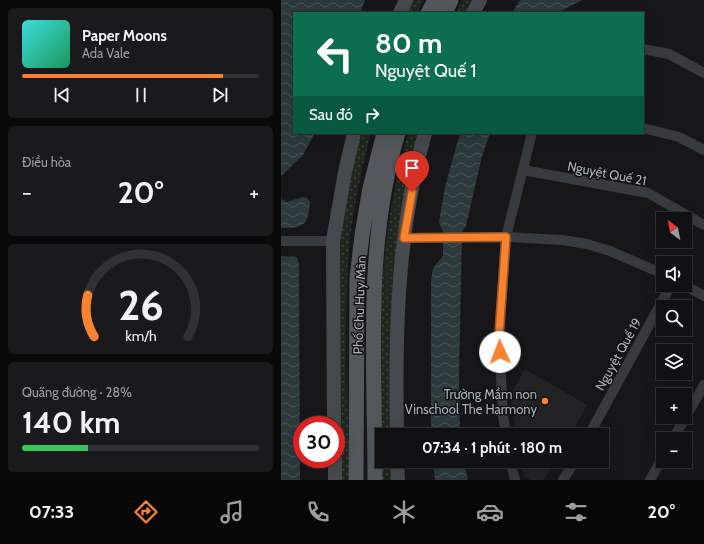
<!DOCTYPE html>
<html lang="vi">
<meta charset="utf-8">
<style>
:root{--surface:#111113;--page:#1a1a1c;--text:#f1f3f6;--muted:#9c9da0;--line:#303133;--accent:#f78331}
body{margin:0;font-family:Cabin,sans-serif;background:var(--page);color:var(--text);height:100vh;display:flex;flex-direction:column;font-size:15px;white-space:nowrap}
*{box-sizing:border-box;margin:0}
p{font-size:13px;color:var(--muted)}
.icon{flex:none;width:22px;height:22px;fill:none;stroke:currentColor;stroke-width:2;stroke-linecap:round;stroke-linejoin:round}
.map{position:relative;flex:1;overflow:hidden}
.panel{display:flex;flex-direction:column;gap:8px;padding:8px;background:#09090a;width:281px}
.panel>*{flex:none}
.top-card{position:absolute;left:12px;top:12px;width:351px;height:122px;border-radius:0px;box-shadow:0 4px 16px #0002,0 0 0 1px var(--line);background:#0b6e4f;color:#fff;overflow:hidden}
.needle{width:26px;rotate:328deg}
.buttons{position:absolute;left:375px;top:212px;display:grid;gap:8px}
.buttons a{display:grid;place-items:center;width:36px;height:36px;border-radius:0px;background:var(--surface);box-shadow:0 4px 16px #0002,0 0 0 1px var(--line);font-size:20px}
.speed{position:absolute;left:12px;top:416px;display:flex;gap:8px;font-size:20px;font-weight:700;text-align:center}
.speed>*{display:grid;place-content:center;width:52px;height:52px;border-radius:50%;background:var(--surface);box-shadow:0 4px 16px #0002,0 0 0 1px var(--line);line-height:1}
.speed .limit{border:6px solid #d22;background:#fff;color:#111}
.pin{position:absolute;display:grid;place-items:center;width:34px;height:34px;color:#fff;margin:-41px -17px;border-radius:50% 50% 50% 0;rotate:-45deg;box-shadow:0 0 4px #0007}
.pin .icon{rotate:45deg}
.me{position:absolute;width:44px;margin:-22px;rotate:358deg;stroke-linejoin:round;filter:drop-shadow(0 0 3px #0008)}
.turn{display:flex;align-items:center;gap:14px;height:84px;padding:0 16px;font-size:18px}
.turn .icon{width:52px;height:52px;stroke-width:2.5}
.turn b{display:block;font-size:28px;line-height:34px}
.then{display:flex;align-items:center;height:38px;padding:0 16px;background:#0003;gap:8px;font-size:15px}
.big{font-size:30px;font-weight:700;line-height:1.1}
.panel .card{flex:1;display:flex;flex-direction:column;justify-content:center;gap:6px;min-width:0;padding:0 14px;border-radius:6px;background:var(--page)}
.panel .dial{align-items:center;gap:0}
.dial svg{height:104px;overflow:visible;fill:none;stroke:var(--line);stroke-width:7;stroke-linecap:round;text-anchor:middle}
.dial text{fill:var(--text);stroke:none}
.song{display:flex;align-items:center;gap:12px}
.cover{width:48px;height:48px;border-radius:6px;background:linear-gradient(135deg,hsl(180 70% 55%),hsl(150 70% 35%))}
.played{height:4px;border-radius:2px;background:linear-gradient(90deg,var(--accent) 85%,var(--line) 85%)}
.keys{display:flex;justify-content:space-around;direction:ltr}
.heat{display:flex;justify-content:space-between;align-items:center;font-size:22px;direction:ltr}
.charge{height:6px;border-radius:3px;background:linear-gradient(90deg,#34c759 28%,var(--line) 0)}
.trip{position:absolute;left:94px;top:428px;width:234px;height:40px;border-radius:0px;background:var(--surface);box-shadow:0 4px 16px #0002,0 0 0 1px var(--line);font-weight:700;line-height:40px;text-align:center}
.menu{display:flex;height:64px;justify-content:space-around;align-items:center;background:#070708;color:var(--muted)}
.menu .icon{width:28px;height:28px}
.menu .on{color:var(--accent)}
.menu b{font-size:18px;color:var(--text)}
main{display:flex;flex:1;min-height:0}
.map>svg:first-child{display:block}
.built{fill:#232326}
.grass{fill:url(#grass-dots)}
.water{fill:url(#water-waves)}
.lines{fill:none;stroke-linecap:round;stroke-linejoin:round}
.street{stroke:#373a3e;stroke-width:10}
.secondary{stroke:#454a4e;stroke-width:14}
.primary{stroke:#53585d;stroke-width:15}
.route-casing{stroke:#a15520;stroke-width:10}
.route{stroke:#f78331;stroke-width:7}
.poi-dot{fill:#f78331;stroke:#121214;stroke-width:1.5}
.labels{text-anchor:middle;stroke-width:3;stroke-linejoin:round;paint-order:stroke}
.street-label{font-size:13px;fill:#a8b2b9;stroke:#121214}
.poi-label{font-size:13px;fill:#a8b2b9;stroke:#121214;text-anchor:end}
</style>
<main>
<section class="panel">
<div class="card">
<div class="song"><i class="cover"></i><div><b>Paper Moons</b><p>Ada Vale</p></div></div>
<div class="played"></div>
<div class="keys"><svg class="icon" aria-label="previous" viewBox="0 0 24 24"><path d="M18 5L8 12l10 7zM5 5v14"/></svg><svg class="icon" aria-label="pause" viewBox="0 0 24 24"><path d="M8 5v14M16 5v14"/></svg><svg class="icon" aria-label="next" viewBox="0 0 24 24"><path d="M6 5l10 7-10 7zM19 5v14"/></svg></div>
</div>
<div class="card"><p>Điều hòa</p>
<div class="heat"><a>−</a><b class="big">20°</b><a>+</a></div>
</div>
<div class="card dial"><svg viewBox="0 0 100 80">
<path d="M14 69A42 42 0 1 1 86 69"/>
<path d="M14 69A42 42 0 0 1 9 37" stroke="#f78331"/>
<text x="50" y="56" font-size="32" font-weight="700">26</text>
<text x="50" y="72" font-size="11">km/h</text>
</svg></div>
<div class="card"><p>Quãng đường · 28%</p><b class="big">140 km</b><div class="charge"></div></div>
</section>
<div class="map">
<svg width="423" height="480" viewBox="0 0 423 480">
<defs>
<pattern id="grass-dots" width="8" height="8" patternUnits="userSpaceOnUse"><rect width="8" height="8" fill="#1f271e"/><path d="M2 2h.1M6 6h.1" fill="none" stroke="#3d443d" stroke-width="1.8" stroke-linecap="round"/></pattern>
<pattern id="water-waves" width="16" height="10" patternUnits="userSpaceOnUse"><rect width="16" height="10" fill="#2c3a3d"/><path d="M0 5q4-4 8 0t8 0" fill="none" stroke="#485457"/></pattern>
</defs>
<rect width="100%" height="100%" fill="#171719"/>
<!-- built -->
<path class="built" d="M244,369L306,405L289,435H236L229,396Z
M240,461H274L262,480H250L243,476Z"/>
<!-- grass -->
<path class="grass" d="M131,0H143L136,13H124Z
M181,0H192L186,13H175Z
M78,133H90C81,168 73,204 69,240C61,319 67,401 68,480H57L58,240Z
M127,133H138L110,435H101V461H111L112,480H100C99,432 96,382 98,334C101,266 108,199 127,133Z"/>
<!-- water -->
<path class="water" d="M0,0H84L79,13H13V133H34L22,155L0,176Z
M239,0H301L276,13H231Z
M179,133H209L201,156L185,226L181,232L178,377L179,435H150V280L152,268L162,256V232L158,222L164,187Z
M22,197L26,198L29,202C27,226 23,228 0,228V199L6,202Z
M0,256L16,257L18,265L19,480H0Z
M152,461H183L187,480H154Z"/>
<g class="lines">
<!-- street -->
<path class="street" d="M362,49L388,54L423,73
M362,128L398,137L423,150
M242,170L367,193L423,225
M123,238L225,237L281,240L306,244L329,251L382,274
M0,241H52
M403,285L423,296
M225,435L222,416L218,336L225,237L251,133
M308,435L390,285
M392,439L423,385
M229,461L234,480
M282,480L294,461
M369,480L382,457"/>
<!-- secondary -->
<path class="secondary" d="M119,13L125,0
M192,13L199,0
M53,425L52,241L64,172L73,133
M116,435C114,333 116,231 144,133
M54,459V480
M116,461L117,480"/>
<!-- primary -->
<path class="primary" d="M147,13L154,0
M164,13L170,0
M75,480L76,278L81,235L89,188L103,133
M94,480C94,364 83,245 117,133"/>
</g>
<g class="lines">
<!-- route casing -->
<g class="route-casing">
<path id="route" d="M131,192L123,238L225,237L218,336L219,352"/>
</g>
<!-- route -->
<use href="#route" class="route"/>
</g>
<!-- markers -->
<circle class="poi-dot" cx="264" cy="401" r="4"/>
<g class="labels">
<!-- street labels -->
<g class="street-label">
<text transform="translate(326 173) rotate(11)" y="5">Nguyệt Quế 21</text>
<text transform="translate(78 305) rotate(-88)" y="5">Phố Chu Huy Mân</text>
<text transform="translate(337 354) rotate(-61)" y="5">Nguyệt Quế 19</text>
</g>
<!-- poi labels -->
<g class="poi-label">
<text x="256" y="399">Trường Mầm non<tspan x="256" dy="15">Vinschool The Harmony</tspan></text>
</g>
</g>
</svg>
<div class="buttons">
<a><svg class="needle" viewBox="-14 -14 28 28"><path d="M0-13l5 13h-10z" fill="#e53935"/><path d="M0 13l5-13h-10z" fill="#9c9da0"/></svg></a>
<a><svg class="icon" aria-label="sound" viewBox="0 0 24 24"><path d="M4 9h4l5-4v14l-5-4H4zM17 9q2 3 0 6"/></svg></a>
<a><svg class="icon" aria-label="search" viewBox="0 0 24 24"><circle cx="10" cy="10" r="6"/><path d="M15 15l6 6"/></svg></a>
<a><svg class="icon" aria-label="layers" viewBox="0 0 24 24"><path d="M12 4l9 5-9 5-9-5zM3 14l9 5 9-5"/></svg></a>
<a>+</a>
<a>−</a>
</div>
<div class="speed"><div class="limit">30</div></div>
<div class="pin" style="left:131px;top:192px;background:#d93025"><svg class="icon" aria-label="arrive" viewBox="0 0 24 24"><path d="M6 21V4h12l-3 4 3 4H6"/></svg></div>
<svg class="me" style="left:219px;top:352px" viewBox="-20 -20 40 40"><circle r="19" fill="#fff"/><path d="M0-13L10 11 0 6-10 11z" fill="#f78331"/></svg>
<div class="trip">07:34 · 1 phút · 180 m</div>
<div class="top-card">
<div class="turn"><svg class="icon" aria-label="left" viewBox="0 0 24 24"><path d="M17 20v-9H6M10 6l-5 5 5 5"/></svg><div><b>80 m</b>Nguyệt Quế 1</div></div>
<div class="then">Sau đó<svg class="icon" aria-label="right" viewBox="0 0 24 24"><path d="M7 20v-9h11M14 6l5 5-5 5"/></svg></div>
</div>
</div>
</main>
<nav class="menu">
<b>07:33</b>
<svg class="icon on" aria-label="directions" viewBox="0 0 24 24"><path d="M12 3l9 9-9 9-9-9zM9 14v-3h6M13 9l2 2-2 2"/></svg>
<svg class="icon" aria-label="music" viewBox="0 0 24 24"><path d="M9 18V5l10-2v13"/><circle cx="6" cy="18" r="3"/><circle cx="16" cy="16" r="3"/></svg>
<svg class="icon" aria-label="phone" viewBox="0 0 24 24"><path d="M5 4h4l2 5-3 2q2 4 5 5l2-3 5 2v4C11 20 4 13 5 4z"/></svg>
<svg class="icon" aria-label="climate" viewBox="0 0 24 24"><path d="M12 3v18M4 7l16 10M4 17L20 7"/></svg>
<svg class="icon" aria-label="car" viewBox="0 0 24 24"><path d="M5 17H2v-5l4-1 3-4h7l3 4 3 1v5h-3M9 17h6M6 11h13"/><circle cx="7" cy="17" r="2"/><circle cx="17" cy="17" r="2"/></svg>
<svg class="icon" aria-label="filters" viewBox="0 0 24 24"><path d="M4 7h16M4 17h16"/><circle cx="9" cy="7" r="2"/><circle cx="15" cy="17" r="2"/></svg>
<b>20°</b>
</nav>
